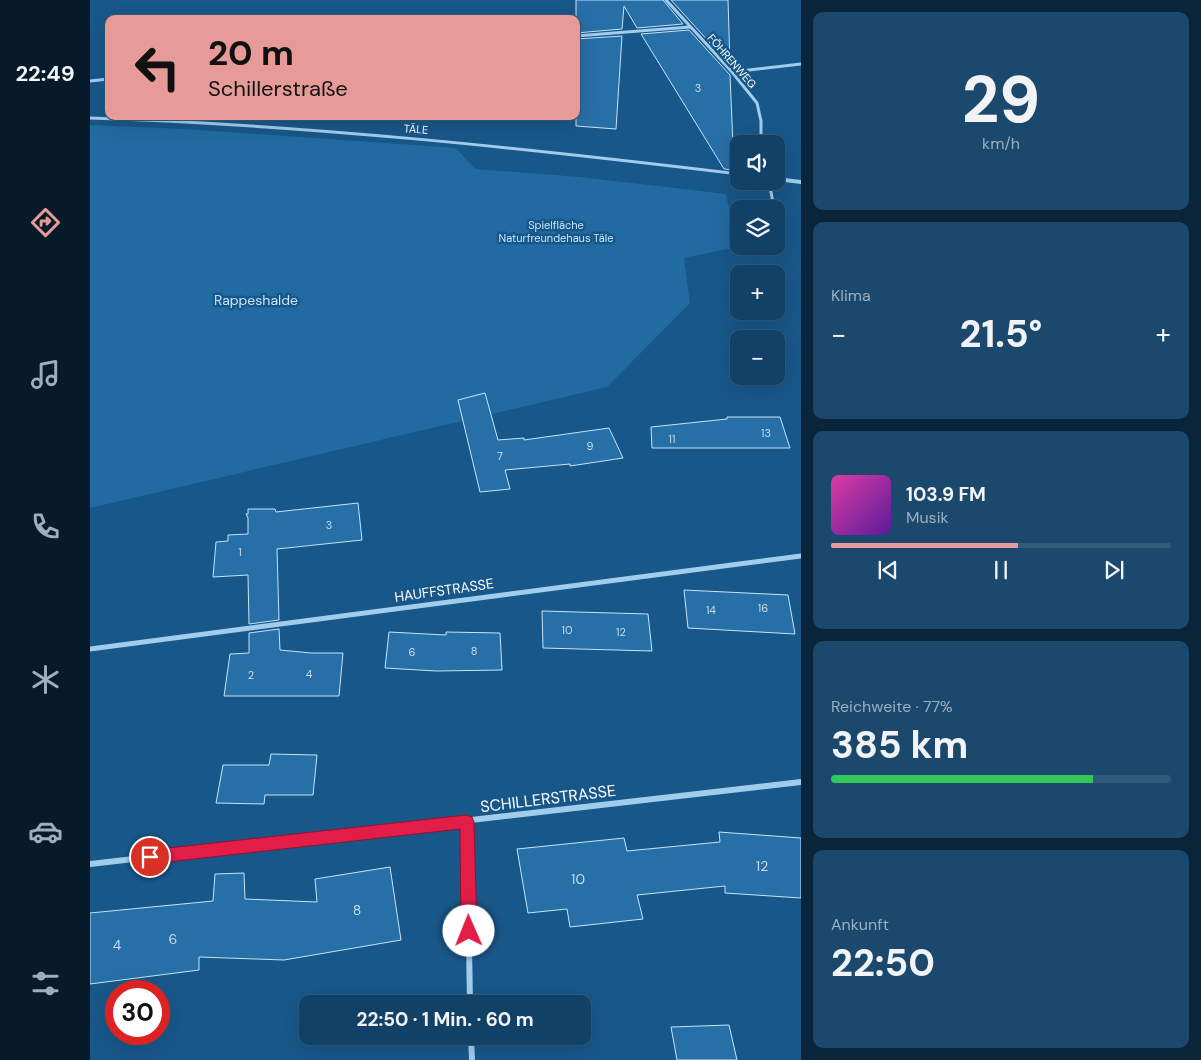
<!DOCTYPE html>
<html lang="de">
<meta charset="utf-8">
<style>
:root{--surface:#124167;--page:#1b486d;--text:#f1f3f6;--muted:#9cafc0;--line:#315a7b;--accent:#e69b98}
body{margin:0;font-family:"DM Sans",sans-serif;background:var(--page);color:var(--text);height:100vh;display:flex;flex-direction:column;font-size:19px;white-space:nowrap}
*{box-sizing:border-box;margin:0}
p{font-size:16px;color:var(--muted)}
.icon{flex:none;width:28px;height:28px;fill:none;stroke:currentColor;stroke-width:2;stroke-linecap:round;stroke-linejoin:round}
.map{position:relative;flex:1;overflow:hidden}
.details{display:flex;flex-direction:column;gap:12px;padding:12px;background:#0a2439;width:400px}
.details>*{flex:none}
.guide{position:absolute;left:15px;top:15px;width:475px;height:105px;border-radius:10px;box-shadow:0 5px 20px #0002,0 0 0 1px var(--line);background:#e69b98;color:#111;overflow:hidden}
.controls{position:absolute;left:640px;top:135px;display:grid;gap:10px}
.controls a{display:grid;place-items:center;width:55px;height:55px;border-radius:10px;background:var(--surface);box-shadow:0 5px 20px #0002,0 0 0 1px var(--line);font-size:25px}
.speed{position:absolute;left:15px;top:980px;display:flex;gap:10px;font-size:25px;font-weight:700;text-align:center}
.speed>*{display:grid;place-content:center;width:65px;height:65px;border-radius:50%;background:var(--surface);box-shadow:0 5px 20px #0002,0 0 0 1px var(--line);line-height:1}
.speed .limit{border:8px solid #d22;background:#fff;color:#111}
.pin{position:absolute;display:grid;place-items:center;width:42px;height:42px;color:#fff;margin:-21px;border:2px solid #fff;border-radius:50%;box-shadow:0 1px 5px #0007}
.me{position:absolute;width:55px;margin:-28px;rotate:359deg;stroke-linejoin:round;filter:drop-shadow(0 0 4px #0008)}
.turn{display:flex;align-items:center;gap:18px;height:105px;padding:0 20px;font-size:22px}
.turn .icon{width:65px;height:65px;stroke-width:2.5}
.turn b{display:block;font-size:35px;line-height:42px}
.big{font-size:38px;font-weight:700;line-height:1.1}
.details .tile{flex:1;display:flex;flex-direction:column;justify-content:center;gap:8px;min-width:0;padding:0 18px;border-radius:10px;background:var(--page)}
.details .dial{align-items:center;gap:0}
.dial b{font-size:65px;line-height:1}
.song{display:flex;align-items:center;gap:15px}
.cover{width:60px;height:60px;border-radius:8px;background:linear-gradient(135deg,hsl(320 70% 55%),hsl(270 70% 35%))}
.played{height:5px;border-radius:2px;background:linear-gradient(90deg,var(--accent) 55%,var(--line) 55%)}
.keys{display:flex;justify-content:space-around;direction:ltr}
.heat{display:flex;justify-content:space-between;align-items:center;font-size:28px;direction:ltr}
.charge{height:8px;border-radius:4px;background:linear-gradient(90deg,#34c759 77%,var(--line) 0)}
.trip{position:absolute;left:209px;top:995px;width:292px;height:50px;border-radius:10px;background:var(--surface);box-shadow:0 5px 20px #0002,0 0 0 1px var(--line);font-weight:700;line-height:50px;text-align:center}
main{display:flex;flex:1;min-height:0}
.dock{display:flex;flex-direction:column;width:90px;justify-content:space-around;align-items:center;background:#071a29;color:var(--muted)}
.dock .icon{width:35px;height:35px}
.dock .active{color:var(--accent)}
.dock b{font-size:22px;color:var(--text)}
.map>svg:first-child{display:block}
.green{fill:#216ba2}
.building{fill:#276fa7;stroke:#c6e4fa}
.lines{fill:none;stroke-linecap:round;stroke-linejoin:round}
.lane{stroke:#a1cded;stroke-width:3}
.street-far3{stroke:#a1cded;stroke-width:3}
.street-far2{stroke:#a1cded;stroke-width:4}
.street-far1{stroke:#a1cded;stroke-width:5}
.street{stroke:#a1cded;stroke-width:6}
.route{fill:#e11d48;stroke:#92132f}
.labels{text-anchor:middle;stroke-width:5;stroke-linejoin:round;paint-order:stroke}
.far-street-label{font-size:11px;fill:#fff;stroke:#185789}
.number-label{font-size:11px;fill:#c9dbe9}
.far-park-label{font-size:11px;fill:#c6e4fa;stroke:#185789}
.park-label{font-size:14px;fill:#c6e4fa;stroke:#185789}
.street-label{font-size:14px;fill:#fff;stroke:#185789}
.near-number-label{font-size:14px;fill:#c9dbe9}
.near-street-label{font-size:16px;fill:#fff;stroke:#185789}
</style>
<main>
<nav class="dock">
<b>22:49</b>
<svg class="icon active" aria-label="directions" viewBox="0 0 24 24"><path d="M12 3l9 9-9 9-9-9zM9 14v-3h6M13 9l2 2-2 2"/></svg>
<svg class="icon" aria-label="music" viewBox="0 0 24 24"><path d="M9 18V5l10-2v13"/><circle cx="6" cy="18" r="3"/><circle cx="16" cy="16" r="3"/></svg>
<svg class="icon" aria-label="phone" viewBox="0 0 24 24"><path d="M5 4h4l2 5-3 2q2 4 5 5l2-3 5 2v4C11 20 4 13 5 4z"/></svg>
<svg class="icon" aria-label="climate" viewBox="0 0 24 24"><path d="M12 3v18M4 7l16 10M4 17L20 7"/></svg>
<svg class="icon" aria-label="car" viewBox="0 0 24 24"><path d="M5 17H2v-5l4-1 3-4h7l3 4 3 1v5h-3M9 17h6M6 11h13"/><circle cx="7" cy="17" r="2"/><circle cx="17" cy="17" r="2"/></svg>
<svg class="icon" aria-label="filters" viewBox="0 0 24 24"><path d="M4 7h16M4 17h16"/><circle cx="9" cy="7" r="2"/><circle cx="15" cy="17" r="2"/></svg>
</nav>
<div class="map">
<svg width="711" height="1060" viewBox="0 0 711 1060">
<rect width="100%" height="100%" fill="#185789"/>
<!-- green -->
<path class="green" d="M0,125L95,129L366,148L385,169L490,177L636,194L647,247L594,258L600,303L517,387L0,508Z"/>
<!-- building -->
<path class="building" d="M486,0H573L593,24L547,28L534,6L532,29L486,33Z
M581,0H638L640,65Z
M599,30L640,75L644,170L634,169L551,34Z
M532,36L526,129L486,126V39Z
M395,393L408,440L434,438V440L519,428L533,458L480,466V464L415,470L420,489L390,492L368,400Z
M637,417H690L700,448H562L561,427L637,419Z
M268,503L272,540L187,549L189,620L159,624L158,575L123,577L126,542L138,541V535L158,534V518L156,514H158V509H185L186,512Z
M594,590L698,595L705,634L598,628Z
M452,611L558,614L562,651L453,648Z
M189,629L190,650L221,653H253L249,696H134L140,654L159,653V633Z
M299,632L356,635V632L410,633L412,670L346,671L295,668Z
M181,754L227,755L223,795H175L174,804L126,803L133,765H179Z
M629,832L711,838V898L635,893V886L547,895L553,919L480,927L477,909L438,913L427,849L534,838L537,851L630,842Z
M300,867L311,940L194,960L109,957V970L0,984V913L123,901L125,874L154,873L155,899L227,902L225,879Z
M639,1025L647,1060H587L581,1027Z"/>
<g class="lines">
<!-- lane -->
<path class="lane" d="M679,181L683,203"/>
<!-- street-far3 -->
<path class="street-far3" d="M576,0L642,72L667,103L671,121V144
M486,36L600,27
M642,72L711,64
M0,81L19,79
M0,118C217,125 433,148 649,174"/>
<!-- street-far2 -->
<path class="street-far2" d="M686,179L711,182"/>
<!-- street-far1 -->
<path class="street-far1" d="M0,649L711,556"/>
<!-- street -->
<path class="street" d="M377,822L380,1004
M0,864L711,782
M381,1036L382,1060"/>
</g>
<!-- route -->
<path class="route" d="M376,815L382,817L384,822L387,931L384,936L379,939L373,936L371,931L370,829L60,864L54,862L52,857L54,852L60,850Z"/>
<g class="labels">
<!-- far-street labels -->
<g class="far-street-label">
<text transform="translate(642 61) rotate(49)" y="4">FÖHRENWEG</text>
<text transform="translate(326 129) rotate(4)" y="4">TÄLE</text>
</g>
<!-- number labels -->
<g class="number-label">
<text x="608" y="92">3</text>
<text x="676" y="437">13</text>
<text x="582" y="443">11</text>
<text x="500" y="450">9</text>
<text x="410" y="460">7</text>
<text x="239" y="529">3</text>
<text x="150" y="556">1</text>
<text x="673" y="612">16</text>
<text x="621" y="614">14</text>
<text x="477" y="634">10</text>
<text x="531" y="636">12</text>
<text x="384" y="655">8</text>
<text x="322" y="656">6</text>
<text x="219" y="678">4</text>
<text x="161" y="679">2</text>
</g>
<!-- far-park labels -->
<g class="far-park-label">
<text x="466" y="229">Spielfläche<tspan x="466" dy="13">Naturfreundehaus Täle</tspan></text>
</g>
<!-- park labels -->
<g class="park-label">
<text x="166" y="305">Rappeshalde</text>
</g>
<!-- street labels -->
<g class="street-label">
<text transform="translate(354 590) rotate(-8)" y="5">HAUFFSTRASSE</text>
</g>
<!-- near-number labels -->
<g class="near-number-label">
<text x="672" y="871">12</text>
<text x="488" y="884">10</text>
<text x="267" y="915">8</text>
<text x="83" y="944">6</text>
<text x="27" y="950">4</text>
</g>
<!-- near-street labels -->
<g class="near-street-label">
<text transform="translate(458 798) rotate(-7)" y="6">SCHILLERSTRASSE</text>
</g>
</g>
</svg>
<div class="controls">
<a><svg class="icon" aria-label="sound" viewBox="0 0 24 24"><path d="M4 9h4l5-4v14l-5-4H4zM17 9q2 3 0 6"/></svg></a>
<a><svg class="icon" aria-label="layers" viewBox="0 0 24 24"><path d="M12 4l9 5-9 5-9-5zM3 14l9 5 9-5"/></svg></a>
<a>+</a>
<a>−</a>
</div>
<div class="speed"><div class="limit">30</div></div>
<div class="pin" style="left:60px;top:857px;background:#d93025"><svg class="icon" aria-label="arrive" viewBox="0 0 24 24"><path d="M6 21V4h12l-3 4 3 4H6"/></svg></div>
<svg class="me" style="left:379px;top:931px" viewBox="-20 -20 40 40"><circle r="19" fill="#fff"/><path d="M0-13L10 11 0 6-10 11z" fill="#e11d48"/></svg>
<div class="trip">22:50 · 1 Min. · 60 m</div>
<div class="guide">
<div class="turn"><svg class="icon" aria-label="left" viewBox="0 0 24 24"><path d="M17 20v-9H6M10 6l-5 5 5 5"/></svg><div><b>20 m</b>Schillerstraße</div></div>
</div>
</div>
<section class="details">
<div class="tile dial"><b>29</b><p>km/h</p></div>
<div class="tile"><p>Klima</p>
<div class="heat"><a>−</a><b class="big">21.5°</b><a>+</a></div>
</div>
<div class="tile">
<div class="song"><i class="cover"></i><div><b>103.9 FM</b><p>Musik</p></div></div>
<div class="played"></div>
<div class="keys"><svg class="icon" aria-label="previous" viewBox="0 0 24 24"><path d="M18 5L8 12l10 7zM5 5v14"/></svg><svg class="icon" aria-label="pause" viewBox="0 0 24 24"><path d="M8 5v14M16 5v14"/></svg><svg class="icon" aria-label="next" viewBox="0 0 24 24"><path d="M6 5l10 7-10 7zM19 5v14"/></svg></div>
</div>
<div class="tile"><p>Reichweite · 77%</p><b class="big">385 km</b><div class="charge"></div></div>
<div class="tile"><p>Ankunft</p><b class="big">22:50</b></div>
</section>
</main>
